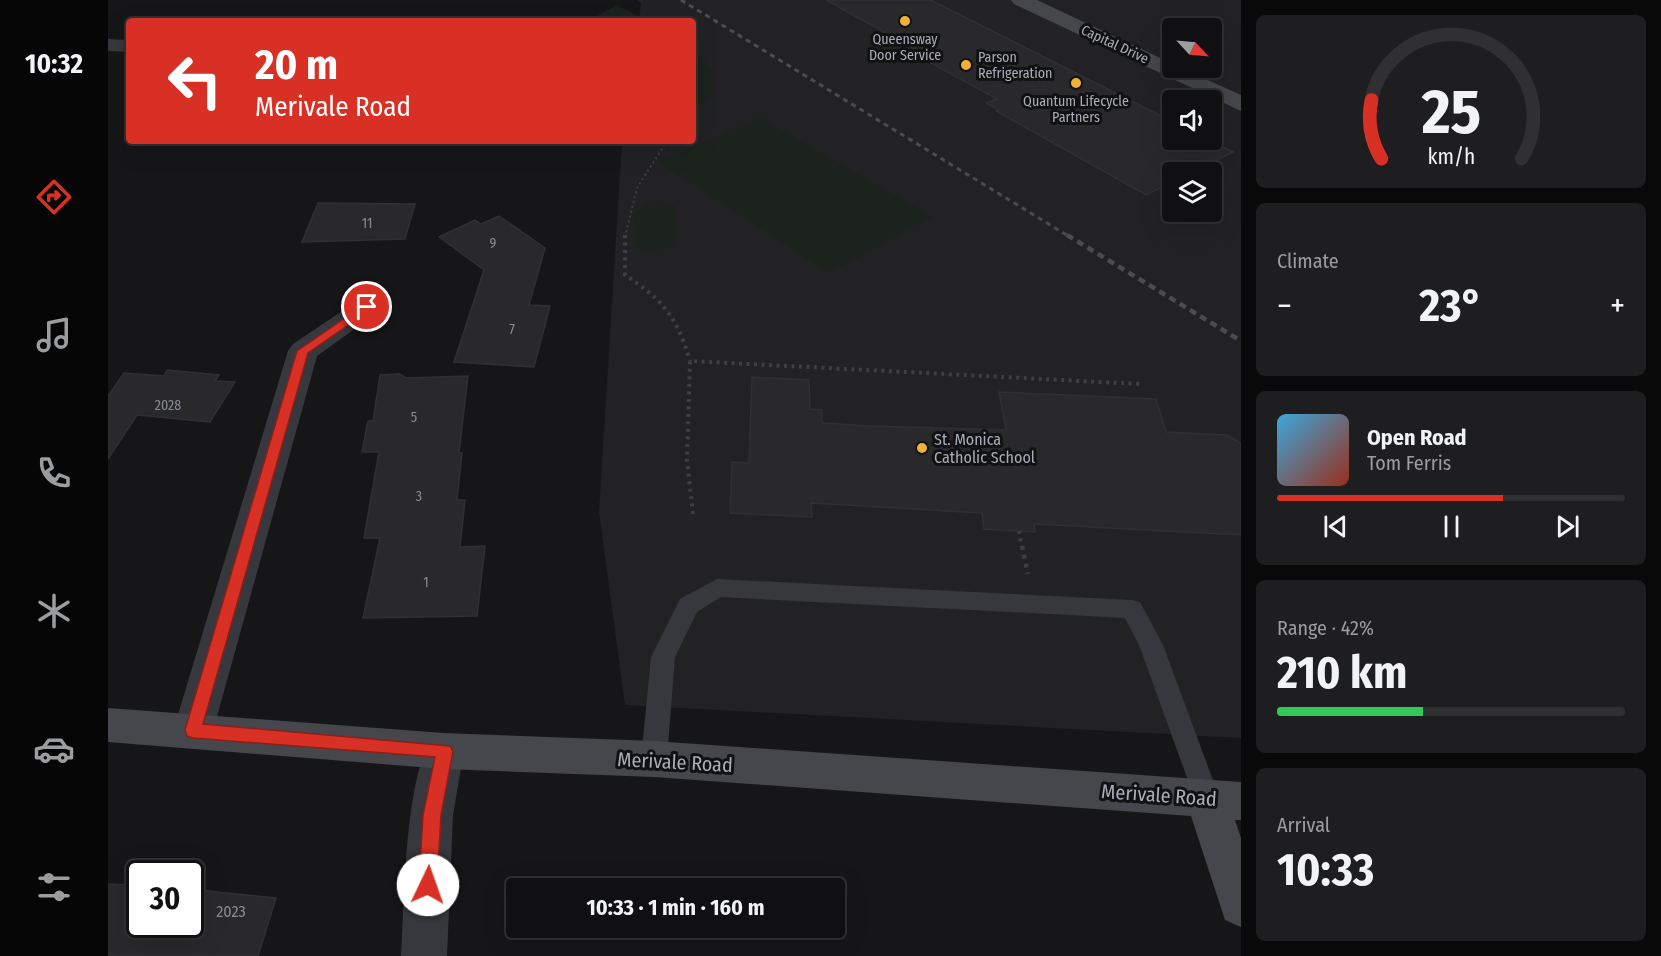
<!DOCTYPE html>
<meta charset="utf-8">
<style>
:root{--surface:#101012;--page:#1e1e20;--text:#f1f3f6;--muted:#9c9d9f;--line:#303032;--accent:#d93025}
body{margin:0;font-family:"Fira Sans Condensed",sans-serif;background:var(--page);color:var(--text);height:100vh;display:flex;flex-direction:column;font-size:22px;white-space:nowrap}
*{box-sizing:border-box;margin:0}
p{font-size:20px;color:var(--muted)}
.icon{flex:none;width:33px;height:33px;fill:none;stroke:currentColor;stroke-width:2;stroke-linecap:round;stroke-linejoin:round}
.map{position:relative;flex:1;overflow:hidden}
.drawer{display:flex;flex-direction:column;gap:15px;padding:15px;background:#09090a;width:420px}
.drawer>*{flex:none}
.top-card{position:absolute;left:18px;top:18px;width:570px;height:126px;border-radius:6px;box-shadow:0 6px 24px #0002,0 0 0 2px var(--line);background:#d93025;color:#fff;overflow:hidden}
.needle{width:39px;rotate:116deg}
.tools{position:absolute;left:1054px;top:18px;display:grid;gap:12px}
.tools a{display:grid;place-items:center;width:60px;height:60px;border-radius:6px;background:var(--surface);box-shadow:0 6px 24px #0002,0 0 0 2px var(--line);font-size:30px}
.speed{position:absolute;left:18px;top:860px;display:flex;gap:12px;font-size:30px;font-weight:700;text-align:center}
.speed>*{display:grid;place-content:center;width:78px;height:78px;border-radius:50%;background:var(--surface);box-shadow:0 6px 24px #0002,0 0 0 2px var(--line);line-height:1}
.speed .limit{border:3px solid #111;border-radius:9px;background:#fff;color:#111}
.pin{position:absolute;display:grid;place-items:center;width:51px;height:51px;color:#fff;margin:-26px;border:3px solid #fff;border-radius:50%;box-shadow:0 2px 6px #0007}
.me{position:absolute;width:66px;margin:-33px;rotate:3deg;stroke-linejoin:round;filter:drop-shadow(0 0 4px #0008)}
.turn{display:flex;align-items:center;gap:21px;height:126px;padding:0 30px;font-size:27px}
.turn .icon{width:78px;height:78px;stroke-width:2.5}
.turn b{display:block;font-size:42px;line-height:51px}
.big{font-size:45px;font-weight:700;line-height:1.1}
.drawer .card{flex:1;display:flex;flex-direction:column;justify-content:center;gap:9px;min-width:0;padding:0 21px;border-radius:9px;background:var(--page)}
.drawer .dial{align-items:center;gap:0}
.dial svg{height:156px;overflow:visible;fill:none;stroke:var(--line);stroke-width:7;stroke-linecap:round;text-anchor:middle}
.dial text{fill:var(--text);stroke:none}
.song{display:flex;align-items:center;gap:18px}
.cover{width:72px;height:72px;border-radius:9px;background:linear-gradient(135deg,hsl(200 70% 55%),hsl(10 70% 35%))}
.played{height:6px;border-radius:3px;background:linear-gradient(90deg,var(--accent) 65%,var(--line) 65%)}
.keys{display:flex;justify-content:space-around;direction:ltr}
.heat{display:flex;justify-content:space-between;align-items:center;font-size:33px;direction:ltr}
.charge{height:9px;border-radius:4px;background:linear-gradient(90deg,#34c759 42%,var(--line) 0)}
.trip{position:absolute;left:398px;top:878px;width:339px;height:60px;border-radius:6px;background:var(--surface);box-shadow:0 6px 24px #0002,0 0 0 2px var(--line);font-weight:700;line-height:60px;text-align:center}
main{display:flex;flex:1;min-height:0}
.tab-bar{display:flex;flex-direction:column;width:108px;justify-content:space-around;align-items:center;background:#060607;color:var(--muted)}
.tab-bar .icon{width:42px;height:42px}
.tab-bar .current{color:var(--accent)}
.tab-bar b{font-size:27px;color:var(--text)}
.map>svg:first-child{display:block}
.built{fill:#222225;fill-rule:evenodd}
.green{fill:#1c231d}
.building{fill:#29292c;stroke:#303034;stroke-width:1.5}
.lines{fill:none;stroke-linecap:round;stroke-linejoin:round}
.path-far2{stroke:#3d3f44;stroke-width:2;stroke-dasharray:2 3;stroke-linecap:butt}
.path-far1{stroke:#3d3f44;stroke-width:4;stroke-dasharray:3 4.5;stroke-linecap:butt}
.path{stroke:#3d3f44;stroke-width:4.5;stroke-dasharray:4 5;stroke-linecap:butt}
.lane{fill:#37383d;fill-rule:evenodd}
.street{fill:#37383d;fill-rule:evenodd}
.secondary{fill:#45474d;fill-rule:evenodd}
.rail-far1{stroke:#4a4c52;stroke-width:3;stroke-dasharray:5 4.5;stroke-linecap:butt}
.rail{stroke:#4a4c52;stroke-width:4.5;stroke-dasharray:7 5;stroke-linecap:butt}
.route{fill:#d93025;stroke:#8d1f18;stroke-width:1.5}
.poi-dot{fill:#f2b134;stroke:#111113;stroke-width:2}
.labels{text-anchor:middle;stroke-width:6;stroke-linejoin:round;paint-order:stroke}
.far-poi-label{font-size:14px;fill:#a8adb8;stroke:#111113}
.far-street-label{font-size:14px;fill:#a8adb8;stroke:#111113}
.number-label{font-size:14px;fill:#888b94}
.poi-label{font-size:16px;fill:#a8adb8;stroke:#111113;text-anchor:start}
.near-number-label{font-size:16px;fill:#888b94}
.near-street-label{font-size:20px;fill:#a8adb8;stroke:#111113}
</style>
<main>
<nav class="tab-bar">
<b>10:32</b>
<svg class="icon current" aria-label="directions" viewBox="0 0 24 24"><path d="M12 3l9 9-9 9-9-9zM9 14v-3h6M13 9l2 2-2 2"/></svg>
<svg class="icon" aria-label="music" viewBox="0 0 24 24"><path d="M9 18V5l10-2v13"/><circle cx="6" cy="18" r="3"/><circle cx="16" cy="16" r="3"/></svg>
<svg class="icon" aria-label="phone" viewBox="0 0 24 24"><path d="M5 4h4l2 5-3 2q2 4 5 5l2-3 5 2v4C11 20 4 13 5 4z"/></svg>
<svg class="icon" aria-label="climate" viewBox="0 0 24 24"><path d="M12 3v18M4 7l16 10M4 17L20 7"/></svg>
<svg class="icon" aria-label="car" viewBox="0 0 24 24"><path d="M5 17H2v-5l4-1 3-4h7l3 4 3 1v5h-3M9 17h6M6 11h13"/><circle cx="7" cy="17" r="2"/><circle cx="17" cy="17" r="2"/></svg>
<svg class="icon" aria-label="filters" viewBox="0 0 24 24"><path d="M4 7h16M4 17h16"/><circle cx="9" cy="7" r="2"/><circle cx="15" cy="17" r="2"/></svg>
</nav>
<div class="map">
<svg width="1133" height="956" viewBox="0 0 1133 956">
<rect width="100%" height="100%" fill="#161618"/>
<!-- built -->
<path class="built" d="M529,0H1133V738L517,705L491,512L513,158L515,141H585V21H531L533,3ZM1065,28H1104V68H1065ZM1065,100H1104V140H1065ZM1065,172H1104V212H1065Z"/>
<!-- green -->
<path class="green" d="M508,5L540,21H481Z
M585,49L604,70L608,94L594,104L585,105Z
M651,117L825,217L721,273L550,162Z
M546,200L560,201L568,208L566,243C557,252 536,258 526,245L525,216L535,205Z"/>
<!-- building -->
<path class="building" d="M718,0H823L1059,119H1065V140H1101L1125,152L1084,172H1065V182L1038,195L888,111L891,110L878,103L889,99L801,51L807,49Z
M210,203L307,204L297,239L194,242Z
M391,216L437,248L421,305L442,306L426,367L346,362L376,270L331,237L367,220L373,224Z
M59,370L111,375L107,381L127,382L102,422L29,415L0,459V396L16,373L56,376Z
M292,374L298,378L360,376L351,453H354L349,500H357L352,547L377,546L369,616L255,618L272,538H256L271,452H254L260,421H265L272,375Z
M644,377L701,380L702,409L714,410V423L763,426L898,430L891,392L1048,399L1058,432L1119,435L1133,443V535L926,524L927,532L876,529L874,513L703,503L704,517L622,513L624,462L641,463Z
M31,869L73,871L32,873V924H82V889L168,898L150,956H0V884L25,885Z"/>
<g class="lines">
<!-- path-far2 -->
<path class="path-far2" d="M585,74L588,76L585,97
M517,237L529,188L559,141"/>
<!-- path-far1 -->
<path class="path-far1" d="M517,235V275C555,300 569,317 582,361
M585,514L579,461L582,361L1032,384
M911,531L914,548"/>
<!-- path -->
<path class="path" d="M914,546L920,574"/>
<!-- lane -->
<path class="lane" d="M609,579L1024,600L1032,602L1055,645L1112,799L1108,808L1099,811L1090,808L1031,645L1017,618L613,597L589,612L567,657L559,759L555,767L546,770L537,767L533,759L543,657L572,599Z"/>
<!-- street -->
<path class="street" d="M0,39L21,40V52L0,51Z
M259,298L269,301L273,307L269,313L209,356L105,731L99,743L85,748L71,743L65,731L180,351L185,344L249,301Z
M336,733L350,738L356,751L345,815L339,956H293C297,894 296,793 322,738Z"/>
<!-- secondary -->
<path class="secondary" d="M903,0H929L1065,64V68H1073L1133,95V111L906,4Z
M0,708L336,733L546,741L1133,782V820H1127L1133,838V927L1117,920L1083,816L546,777L336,769L0,742Z"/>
<!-- rail-far1 -->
<path class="rail-far1" d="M573,0L962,237"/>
<!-- rail -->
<path class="rail" d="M959,235L1133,341"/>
</g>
<!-- route -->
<path class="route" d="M259,303L265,307L263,309L200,353L95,724L342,746L345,751L333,815L329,885L327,891L320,894L314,891L311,885L315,815L327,757L85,738L79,736L77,730L189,351Z"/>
<!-- markers -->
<g class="poi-dot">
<circle cx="797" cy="21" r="6"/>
<circle cx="858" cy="65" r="6"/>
<circle cx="968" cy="83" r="6"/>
<circle cx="814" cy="448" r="6"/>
</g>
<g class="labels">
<!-- far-poi labels -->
<g class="far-poi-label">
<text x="797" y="44">Queensway<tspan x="797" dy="16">Door Service</tspan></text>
<text x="870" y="62" text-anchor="start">Parson<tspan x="870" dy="16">Refrigeration</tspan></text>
<text x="968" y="106">Quantum Lifecycle<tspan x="968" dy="16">Partners</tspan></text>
</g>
<!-- far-street labels -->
<g class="far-street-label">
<text transform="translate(1007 44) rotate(25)" y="5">Capital Drive</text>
</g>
<!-- number labels -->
<g class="number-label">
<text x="259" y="228">11</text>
<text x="385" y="248">9</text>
<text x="404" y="334">7</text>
<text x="60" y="410">2028</text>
<text x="306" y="422">5</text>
<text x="311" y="501">3</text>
<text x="318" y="587">1</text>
</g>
<!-- poi labels -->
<g class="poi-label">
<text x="826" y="445">St. Monica<tspan x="826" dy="18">Catholic School</tspan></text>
</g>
<!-- near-number labels -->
<g class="near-number-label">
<text x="123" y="917">2023</text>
</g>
<!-- near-street labels -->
<g class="near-street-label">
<text transform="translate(567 762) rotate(3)" y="7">Merivale Road</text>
<text transform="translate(1051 795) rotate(4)" y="7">Merivale Road</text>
</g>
</g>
</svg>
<div class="tools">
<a><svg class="needle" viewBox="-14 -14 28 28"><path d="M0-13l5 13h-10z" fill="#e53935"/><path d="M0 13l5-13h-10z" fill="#9c9d9f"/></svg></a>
<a><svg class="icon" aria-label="sound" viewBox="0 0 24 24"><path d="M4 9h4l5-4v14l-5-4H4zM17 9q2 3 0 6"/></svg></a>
<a><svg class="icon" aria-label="layers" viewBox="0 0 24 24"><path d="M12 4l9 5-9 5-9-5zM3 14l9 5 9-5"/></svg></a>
</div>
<div class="speed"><div class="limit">30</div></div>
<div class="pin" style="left:259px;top:307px;background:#d93025"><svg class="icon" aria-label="arrive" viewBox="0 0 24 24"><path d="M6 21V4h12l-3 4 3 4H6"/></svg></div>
<svg class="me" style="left:320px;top:885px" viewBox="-20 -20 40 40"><circle r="19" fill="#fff"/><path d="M0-13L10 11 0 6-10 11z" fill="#d93025"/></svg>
<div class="trip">10:33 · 1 min · 160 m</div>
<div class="top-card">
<div class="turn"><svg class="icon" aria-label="left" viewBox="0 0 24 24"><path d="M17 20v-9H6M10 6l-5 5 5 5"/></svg><div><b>20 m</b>Merivale Road</div></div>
</div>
</div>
<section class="drawer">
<div class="card dial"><svg viewBox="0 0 100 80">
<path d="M14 69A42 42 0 1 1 86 69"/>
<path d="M14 69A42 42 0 0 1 9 39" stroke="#d93025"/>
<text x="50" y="56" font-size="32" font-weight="700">25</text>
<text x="50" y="72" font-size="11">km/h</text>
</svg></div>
<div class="card"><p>Climate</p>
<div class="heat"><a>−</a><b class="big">23°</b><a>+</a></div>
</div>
<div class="card">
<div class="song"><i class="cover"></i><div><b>Open Road</b><p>Tom Ferris</p></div></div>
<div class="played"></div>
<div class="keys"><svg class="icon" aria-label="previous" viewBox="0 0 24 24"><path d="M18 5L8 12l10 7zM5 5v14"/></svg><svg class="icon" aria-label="pause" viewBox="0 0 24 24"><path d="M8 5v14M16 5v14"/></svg><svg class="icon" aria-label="next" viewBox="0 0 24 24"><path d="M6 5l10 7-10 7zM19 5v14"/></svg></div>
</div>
<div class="card"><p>Range · 42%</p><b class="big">210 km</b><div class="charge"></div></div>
<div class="card"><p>Arrival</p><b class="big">10:33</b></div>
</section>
</main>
